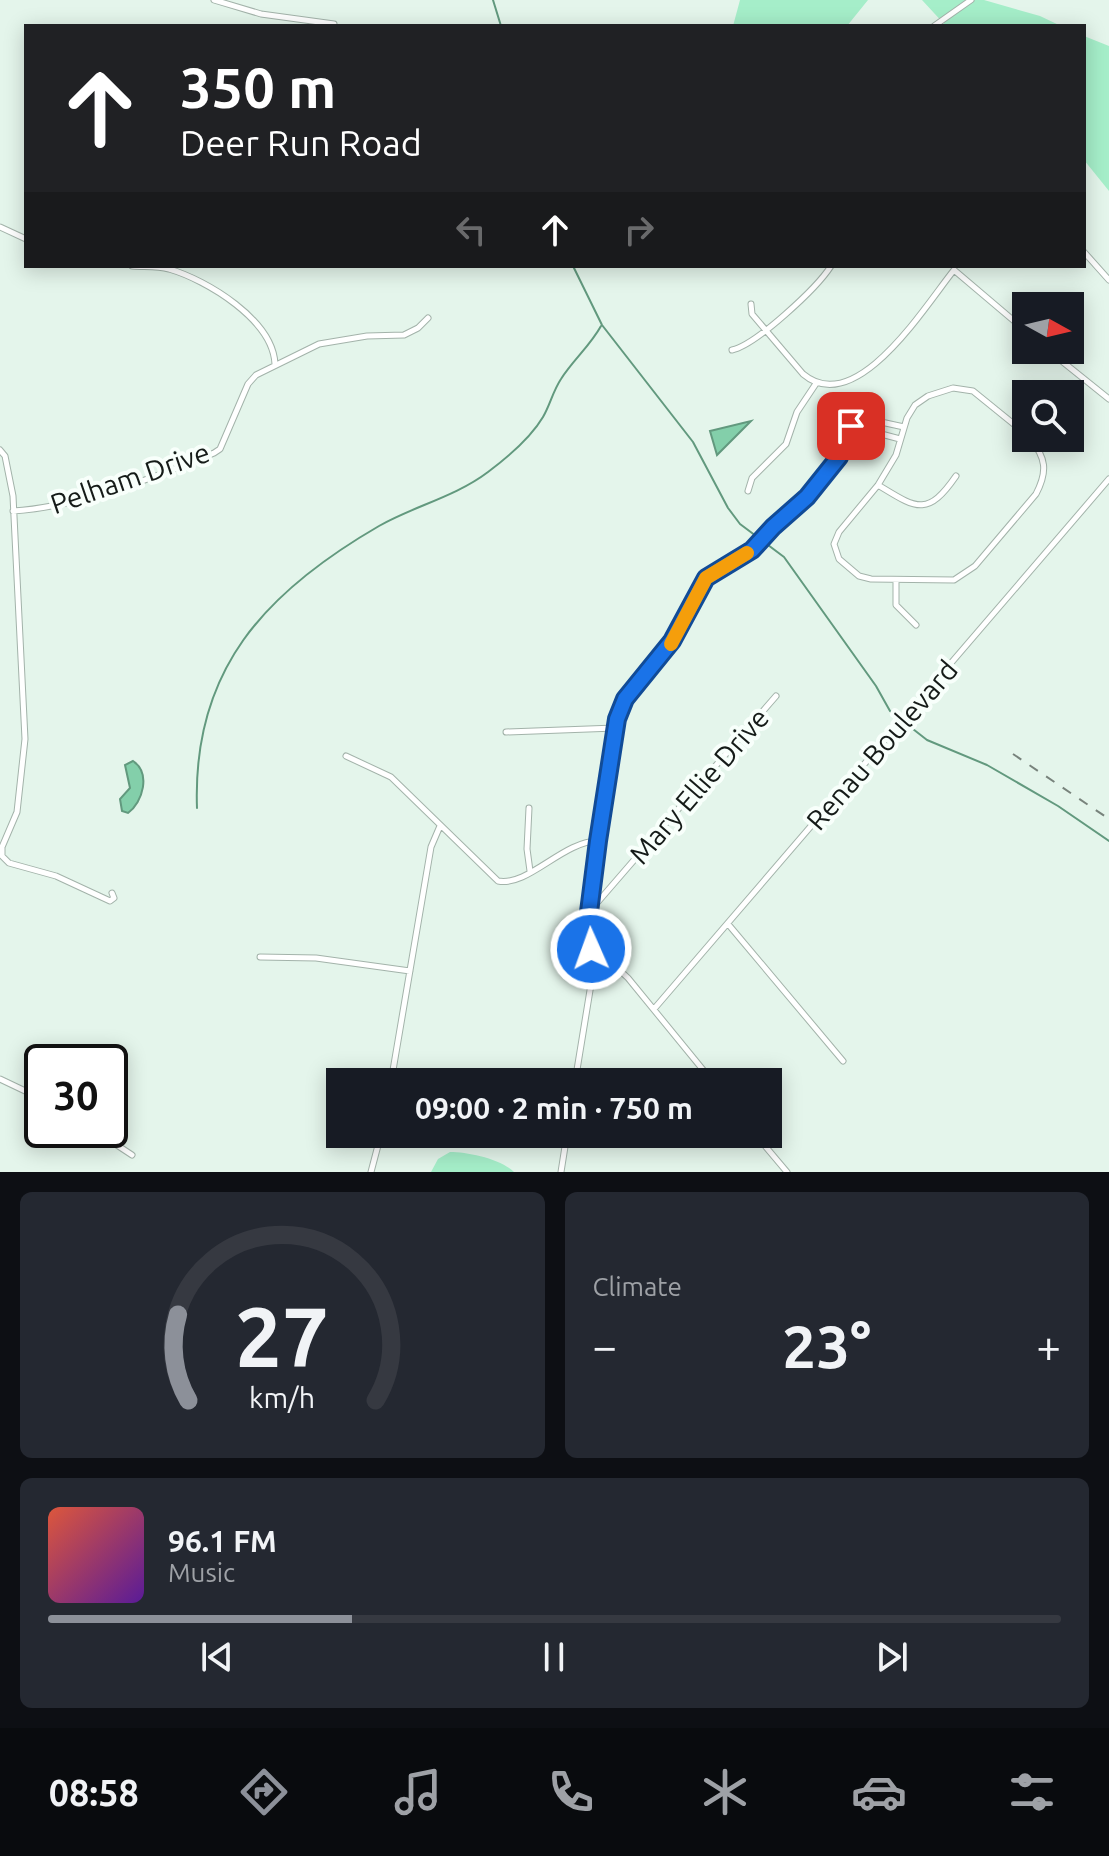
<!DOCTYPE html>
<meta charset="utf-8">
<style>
:root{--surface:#171b24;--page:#242831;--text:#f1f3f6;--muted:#9ea1a6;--line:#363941;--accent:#8c9099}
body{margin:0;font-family:Ubuntu,sans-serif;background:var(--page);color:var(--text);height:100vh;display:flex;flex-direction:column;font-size:30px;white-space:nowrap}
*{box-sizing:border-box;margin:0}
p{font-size:26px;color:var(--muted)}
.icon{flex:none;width:44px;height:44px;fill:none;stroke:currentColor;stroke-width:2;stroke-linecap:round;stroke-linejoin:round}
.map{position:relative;height:1172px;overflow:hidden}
.side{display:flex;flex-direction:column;gap:20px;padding:20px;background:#0d0f14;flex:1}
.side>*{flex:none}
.guide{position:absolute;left:24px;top:24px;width:1062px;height:244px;border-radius:0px;box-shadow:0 4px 20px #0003;background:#202124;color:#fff;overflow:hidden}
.needle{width:52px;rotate:98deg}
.tools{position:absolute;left:1012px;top:292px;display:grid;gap:16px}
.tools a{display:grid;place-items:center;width:72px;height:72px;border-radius:0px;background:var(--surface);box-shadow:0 4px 20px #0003;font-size:40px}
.speed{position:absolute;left:24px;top:1044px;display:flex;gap:16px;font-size:40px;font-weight:700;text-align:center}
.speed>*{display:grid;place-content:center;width:104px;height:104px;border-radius:50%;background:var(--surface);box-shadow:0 4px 20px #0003;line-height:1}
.speed .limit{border:4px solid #111;border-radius:12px;background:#fff;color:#111}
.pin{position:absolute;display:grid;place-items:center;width:68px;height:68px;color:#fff;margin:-34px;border-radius:16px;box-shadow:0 4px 12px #0006}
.me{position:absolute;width:88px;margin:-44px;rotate:358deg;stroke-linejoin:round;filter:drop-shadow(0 0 6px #0008)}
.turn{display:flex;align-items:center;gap:28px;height:168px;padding:0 24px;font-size:36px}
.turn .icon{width:104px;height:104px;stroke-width:2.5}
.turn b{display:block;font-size:56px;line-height:68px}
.lanes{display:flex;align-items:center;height:76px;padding:0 24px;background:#0003;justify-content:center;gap:40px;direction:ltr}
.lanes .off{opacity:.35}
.big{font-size:60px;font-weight:700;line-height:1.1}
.side .tile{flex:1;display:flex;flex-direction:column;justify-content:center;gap:12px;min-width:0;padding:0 28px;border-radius:12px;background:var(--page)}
.side .dial{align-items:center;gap:0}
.dial svg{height:208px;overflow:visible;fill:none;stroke:var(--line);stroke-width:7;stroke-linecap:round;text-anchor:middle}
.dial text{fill:var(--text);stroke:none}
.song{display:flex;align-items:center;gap:24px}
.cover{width:96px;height:96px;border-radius:12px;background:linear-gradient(135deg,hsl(10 70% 55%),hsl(270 70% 35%))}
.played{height:8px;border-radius:4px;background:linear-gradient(90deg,var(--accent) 30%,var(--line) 30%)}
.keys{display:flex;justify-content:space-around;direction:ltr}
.heat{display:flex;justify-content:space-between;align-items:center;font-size:44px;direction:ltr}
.side .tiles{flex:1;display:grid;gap:20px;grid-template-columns:1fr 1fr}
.tile:last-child{grid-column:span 2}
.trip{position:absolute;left:326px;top:1068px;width:456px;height:80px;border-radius:0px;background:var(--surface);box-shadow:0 4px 20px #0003;font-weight:700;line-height:80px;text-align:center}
.menu{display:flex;height:128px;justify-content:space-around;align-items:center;background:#090b0e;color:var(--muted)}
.menu .icon{width:56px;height:56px}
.menu .selected{color:var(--accent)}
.menu b{font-size:36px;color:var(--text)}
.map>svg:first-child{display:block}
.green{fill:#a5eec9}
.water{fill:#83cfaa;stroke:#62997e;stroke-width:2}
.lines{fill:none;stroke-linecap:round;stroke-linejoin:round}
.stream{stroke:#62997e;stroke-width:2}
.street-casing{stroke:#a3b3aa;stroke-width:7}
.street{stroke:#fff;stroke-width:5}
.rail{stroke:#78837c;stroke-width:2;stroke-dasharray:10 10;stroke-linecap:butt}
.route-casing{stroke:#114b97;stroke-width:20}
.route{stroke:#1a73e8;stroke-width:14}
.slow{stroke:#f59e0b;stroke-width:14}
.labels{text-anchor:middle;stroke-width:8;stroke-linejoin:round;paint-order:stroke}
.street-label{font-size:28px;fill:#151b18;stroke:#f8fffb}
</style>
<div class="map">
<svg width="1109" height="1172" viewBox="0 0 1109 1172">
<rect width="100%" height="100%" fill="#e4f5eb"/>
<!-- green -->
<path class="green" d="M740,0H868L847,26H733Z
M922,0H984L1040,16L1061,26H946Z
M1084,36L1109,46V191L1084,160Z
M450,1152C468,1152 501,1159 514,1172H431L438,1159Z"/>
<!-- water -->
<path class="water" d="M751,421L717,455L710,431Z
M133,761C151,773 143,802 128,813L122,811L120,799L130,788L125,765Z"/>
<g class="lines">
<!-- stream -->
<path class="stream" d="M493,0L501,26
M573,266L602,325L693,442L728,508L740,524L784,557L876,686L890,711L927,740L987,765L1058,806L1109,841
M197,808C192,670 265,592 379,526C414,506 455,497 488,472C508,457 530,439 543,417C550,405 553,391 561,379C573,360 590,346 601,326"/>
<!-- street casing -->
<g class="street-casing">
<path id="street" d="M214,0L261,14L334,24
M934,26L971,0
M0,227L26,239
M1084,252L1109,280
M132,266C145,267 157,266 169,269C207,280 273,320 275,364
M751,304L752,314L803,374C856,419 925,306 954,270L1026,331
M732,350C756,345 817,288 831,266
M1048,350L1109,399
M851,426L900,439
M1026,434L973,391L953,388L928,396L915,405L907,418L896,455L878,485L839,532L834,544L839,559L859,576L871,579L954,580L975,566L1036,494C1048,471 1046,458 1030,438
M0,450L5,456L13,496L25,739L17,812L2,847V856L9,863L56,876L110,901L114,898L112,893
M878,485C916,508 927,518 956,476
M748,491L752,478L786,444L797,412L817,382
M13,511C77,507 155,478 214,453L220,449L248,384L256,375L319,344L367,336L404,335L418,328L428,318
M896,580V605L916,625
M506,732L615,728
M346,756L391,777L498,881C528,887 563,841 598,841
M529,808L527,849L530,871
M590,911L776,696
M728,924L843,1061
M260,957L316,958L410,971
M593,972L589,912L613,742L625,699L672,641L706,578L752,550L807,497L839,457L852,422L858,417L904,427
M654,1009L1109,479
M0,1079L42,1099
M391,1082L431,847L440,826
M575,1082L593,972L602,965L615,966L628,978L713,1082
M94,1130L132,1155
M755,1134L787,1172
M371,1172L381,1134
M561,1172L567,1134"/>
</g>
<!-- street -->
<use href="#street" class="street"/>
<!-- rail -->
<path class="rail" d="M1013,754L1109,819"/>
</g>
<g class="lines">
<!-- route casing -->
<g class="route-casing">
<path id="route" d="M591,949L589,912L598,841L617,719L625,699L672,641L706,578L752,550L773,527L807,497L839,457L851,426"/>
</g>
<!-- route -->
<use href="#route" class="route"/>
<!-- slow -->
<path class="slow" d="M671,644L706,578L747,553"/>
</g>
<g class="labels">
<!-- street labels -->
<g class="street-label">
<text transform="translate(130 478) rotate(-19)" y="10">Pelham Drive</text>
<text transform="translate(882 745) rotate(-49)" y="10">Renau Boulevard</text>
<text transform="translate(699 786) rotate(-49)" y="10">Mary Ellie Drive</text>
</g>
</g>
</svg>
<div class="tools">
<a><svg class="needle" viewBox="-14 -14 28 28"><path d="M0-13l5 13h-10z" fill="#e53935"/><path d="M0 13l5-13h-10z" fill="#9ea1a6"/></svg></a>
<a><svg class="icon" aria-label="search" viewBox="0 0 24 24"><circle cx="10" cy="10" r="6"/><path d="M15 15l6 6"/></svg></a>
</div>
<div class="speed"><div class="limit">30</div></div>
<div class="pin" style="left:851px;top:426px;background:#d93025"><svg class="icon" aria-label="arrive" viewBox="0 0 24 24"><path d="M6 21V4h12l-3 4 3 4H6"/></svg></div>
<svg class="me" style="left:591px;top:949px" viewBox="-20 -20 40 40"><circle r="17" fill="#1a73e8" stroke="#fff" stroke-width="3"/><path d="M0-11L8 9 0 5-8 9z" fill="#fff"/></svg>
<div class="trip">09:00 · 2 min · 750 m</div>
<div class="guide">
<div class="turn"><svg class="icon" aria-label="ahead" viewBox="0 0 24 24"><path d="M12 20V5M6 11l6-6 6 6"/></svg><div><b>350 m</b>Deer Run Road</div></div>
<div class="lanes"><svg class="icon off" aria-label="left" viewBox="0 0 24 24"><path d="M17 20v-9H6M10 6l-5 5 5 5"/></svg><svg class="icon" aria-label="ahead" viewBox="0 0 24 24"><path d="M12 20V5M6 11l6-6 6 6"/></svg><svg class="icon off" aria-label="right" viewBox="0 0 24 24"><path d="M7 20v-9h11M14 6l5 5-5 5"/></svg></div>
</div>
</div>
<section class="side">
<div class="tiles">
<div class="tile dial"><svg viewBox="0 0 100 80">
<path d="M14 69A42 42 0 1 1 86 69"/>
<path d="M14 69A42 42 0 0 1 10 36" stroke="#8c9099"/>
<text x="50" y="56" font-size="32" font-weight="700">27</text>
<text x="50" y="72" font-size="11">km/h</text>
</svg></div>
<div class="tile"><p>Climate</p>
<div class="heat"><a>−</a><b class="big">23°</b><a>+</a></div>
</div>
<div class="tile">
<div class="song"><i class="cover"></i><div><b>96.1 FM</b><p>Music</p></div></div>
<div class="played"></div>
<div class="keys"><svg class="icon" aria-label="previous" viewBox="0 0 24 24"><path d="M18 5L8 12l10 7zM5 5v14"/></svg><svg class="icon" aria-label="pause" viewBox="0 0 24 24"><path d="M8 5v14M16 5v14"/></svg><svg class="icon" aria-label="next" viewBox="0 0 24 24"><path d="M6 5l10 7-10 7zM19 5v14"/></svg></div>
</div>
</div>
</section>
<nav class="menu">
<b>08:58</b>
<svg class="icon selected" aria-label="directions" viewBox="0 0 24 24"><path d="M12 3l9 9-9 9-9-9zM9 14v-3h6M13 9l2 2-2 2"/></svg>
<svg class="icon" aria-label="music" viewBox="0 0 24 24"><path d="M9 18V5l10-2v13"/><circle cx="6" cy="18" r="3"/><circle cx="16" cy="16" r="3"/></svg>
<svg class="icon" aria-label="phone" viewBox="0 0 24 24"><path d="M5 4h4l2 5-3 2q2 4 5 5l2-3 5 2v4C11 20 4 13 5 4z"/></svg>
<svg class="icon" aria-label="climate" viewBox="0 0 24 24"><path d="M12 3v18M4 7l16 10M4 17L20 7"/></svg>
<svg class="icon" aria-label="car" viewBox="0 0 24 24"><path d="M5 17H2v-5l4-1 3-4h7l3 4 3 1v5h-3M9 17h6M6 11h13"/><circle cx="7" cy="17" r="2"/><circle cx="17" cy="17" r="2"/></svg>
<svg class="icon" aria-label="filters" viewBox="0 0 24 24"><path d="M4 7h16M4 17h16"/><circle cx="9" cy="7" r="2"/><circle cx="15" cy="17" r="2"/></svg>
</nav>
